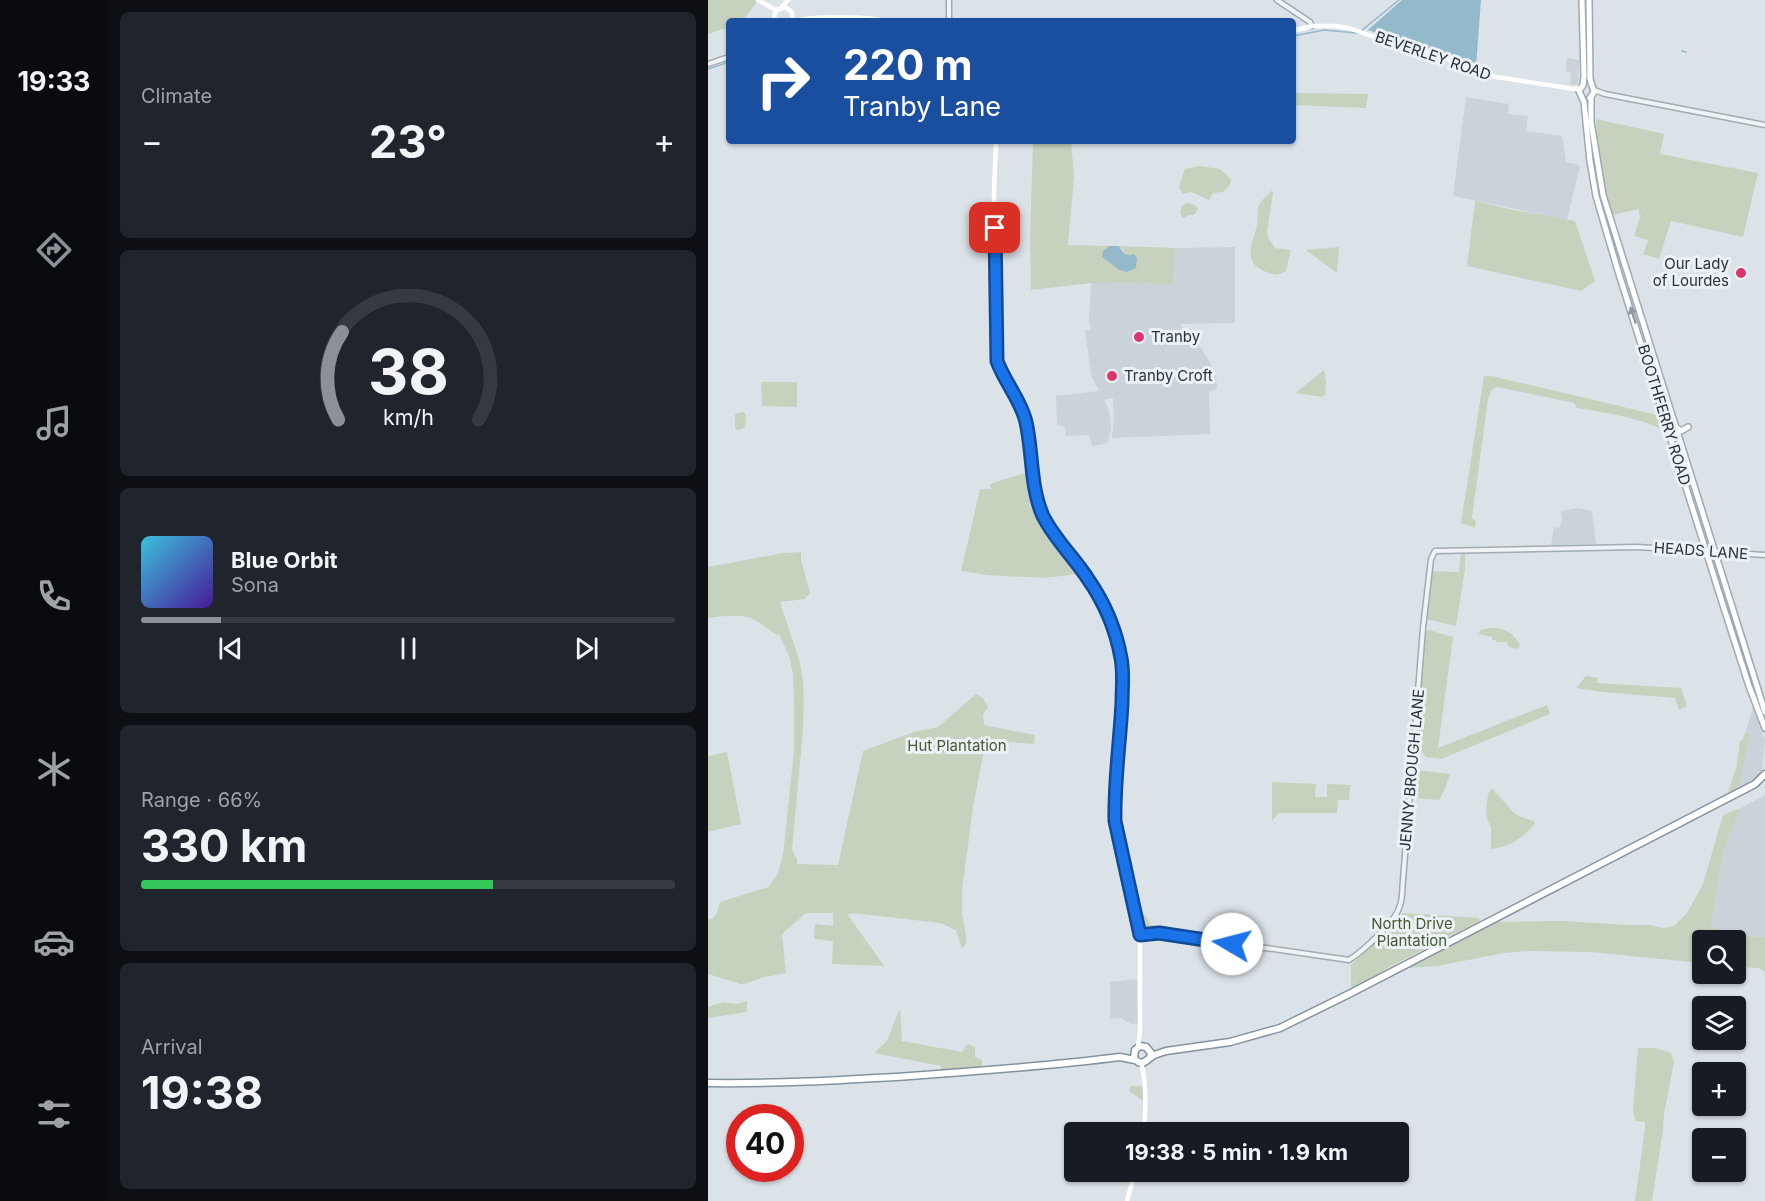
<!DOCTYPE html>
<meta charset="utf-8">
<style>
:root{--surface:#171b24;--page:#20242c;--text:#f1f3f6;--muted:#9ea1a6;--line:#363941;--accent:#8c9099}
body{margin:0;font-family:Inter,sans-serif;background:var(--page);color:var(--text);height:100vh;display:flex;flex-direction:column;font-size:22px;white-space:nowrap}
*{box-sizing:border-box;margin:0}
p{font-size:20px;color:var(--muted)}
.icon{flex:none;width:33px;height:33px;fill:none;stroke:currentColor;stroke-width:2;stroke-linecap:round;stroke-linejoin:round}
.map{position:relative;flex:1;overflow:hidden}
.side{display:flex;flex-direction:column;gap:12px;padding:12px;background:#0d0f14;width:600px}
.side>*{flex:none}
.top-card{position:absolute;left:18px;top:18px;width:570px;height:126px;border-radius:6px;box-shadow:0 2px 4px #0004;background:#1a4fa0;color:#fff;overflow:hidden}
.controls{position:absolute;left:984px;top:930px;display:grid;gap:12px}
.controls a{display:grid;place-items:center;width:54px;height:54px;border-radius:6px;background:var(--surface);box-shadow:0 2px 4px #0004;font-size:30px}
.speed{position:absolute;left:18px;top:1104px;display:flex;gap:12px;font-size:30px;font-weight:700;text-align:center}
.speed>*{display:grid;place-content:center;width:78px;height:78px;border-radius:50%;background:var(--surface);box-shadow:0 2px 4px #0004;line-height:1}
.speed .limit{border:9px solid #d22;background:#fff;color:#111}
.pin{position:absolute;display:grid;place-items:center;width:51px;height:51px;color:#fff;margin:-26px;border-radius:12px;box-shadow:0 3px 9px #0006}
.me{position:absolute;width:66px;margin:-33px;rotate:278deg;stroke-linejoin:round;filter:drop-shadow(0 0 4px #0008)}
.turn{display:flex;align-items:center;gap:21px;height:126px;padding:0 18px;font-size:27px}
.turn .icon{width:78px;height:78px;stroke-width:2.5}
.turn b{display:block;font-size:42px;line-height:51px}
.big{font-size:45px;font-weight:700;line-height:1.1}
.side .card{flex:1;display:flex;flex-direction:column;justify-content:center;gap:9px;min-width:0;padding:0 21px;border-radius:9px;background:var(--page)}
.side .dial{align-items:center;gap:0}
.dial svg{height:156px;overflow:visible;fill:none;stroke:var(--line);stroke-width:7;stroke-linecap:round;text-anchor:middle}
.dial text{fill:var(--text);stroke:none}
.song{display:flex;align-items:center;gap:18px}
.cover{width:72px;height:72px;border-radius:9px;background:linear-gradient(135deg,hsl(190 70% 55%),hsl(260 70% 35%))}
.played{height:6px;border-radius:3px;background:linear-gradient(90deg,var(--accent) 15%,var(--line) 15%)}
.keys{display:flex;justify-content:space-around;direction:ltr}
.heat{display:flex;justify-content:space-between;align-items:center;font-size:33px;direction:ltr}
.charge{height:9px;border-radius:4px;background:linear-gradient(90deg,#34c759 66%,var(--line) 0)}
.trip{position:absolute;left:356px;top:1122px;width:345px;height:60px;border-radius:6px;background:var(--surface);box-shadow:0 2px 4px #0004;font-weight:700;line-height:60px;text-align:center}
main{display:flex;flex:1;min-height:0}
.tabs{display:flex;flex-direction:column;width:108px;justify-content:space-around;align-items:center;background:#090b0e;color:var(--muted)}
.tabs .icon{width:42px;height:42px}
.tabs .selected{color:var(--accent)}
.tabs b{font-size:27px;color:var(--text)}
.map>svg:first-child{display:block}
.built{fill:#cad2da}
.green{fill:#c6d2bd}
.water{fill:#94b9cb}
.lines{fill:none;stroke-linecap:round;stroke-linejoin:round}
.stream{stroke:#94b9cb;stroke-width:1.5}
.tertiary-casing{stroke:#a1abb2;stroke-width:7}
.primary-casing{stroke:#9baab4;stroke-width:8}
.trunk-casing{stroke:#82939f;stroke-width:9}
.tertiary{stroke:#eff3f6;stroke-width:4}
.secondary{stroke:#fff;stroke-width:4.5}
.primary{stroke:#fff;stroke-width:5}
.trunk{stroke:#fff;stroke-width:6}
.oneway{fill:#92999f}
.route-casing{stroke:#114b97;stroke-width:15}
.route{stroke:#1a73e8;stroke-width:10}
.poi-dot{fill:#d8366d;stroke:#ecf1f5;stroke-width:2}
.labels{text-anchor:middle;stroke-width:6;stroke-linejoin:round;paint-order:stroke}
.street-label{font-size:15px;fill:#25333f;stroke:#ecf1f5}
.poi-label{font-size:15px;fill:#25333f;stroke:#ecf1f5;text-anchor:start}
.park-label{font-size:15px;fill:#415c31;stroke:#ecf1f5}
</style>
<main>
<nav class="tabs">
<b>19:33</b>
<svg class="icon selected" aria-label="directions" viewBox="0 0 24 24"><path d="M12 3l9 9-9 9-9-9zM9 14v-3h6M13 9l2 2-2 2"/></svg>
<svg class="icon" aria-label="music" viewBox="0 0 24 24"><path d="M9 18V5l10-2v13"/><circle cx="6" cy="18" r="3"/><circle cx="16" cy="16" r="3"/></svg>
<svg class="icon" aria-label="phone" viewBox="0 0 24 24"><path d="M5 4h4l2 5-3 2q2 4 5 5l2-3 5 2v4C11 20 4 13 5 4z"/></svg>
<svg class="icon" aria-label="climate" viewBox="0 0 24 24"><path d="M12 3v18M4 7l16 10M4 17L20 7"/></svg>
<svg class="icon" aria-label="car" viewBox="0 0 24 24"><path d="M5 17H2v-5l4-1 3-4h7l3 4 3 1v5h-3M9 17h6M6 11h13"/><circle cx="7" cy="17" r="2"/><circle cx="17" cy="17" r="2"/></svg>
<svg class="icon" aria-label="filters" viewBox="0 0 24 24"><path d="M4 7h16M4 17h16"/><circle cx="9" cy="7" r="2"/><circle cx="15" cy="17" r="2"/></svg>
</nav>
<section class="side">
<div class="card"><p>Climate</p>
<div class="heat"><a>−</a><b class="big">23°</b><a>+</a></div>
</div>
<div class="card dial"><svg viewBox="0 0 100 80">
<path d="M14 69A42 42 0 1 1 86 69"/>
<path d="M14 69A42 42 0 0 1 16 24" stroke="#8c9099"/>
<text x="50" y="56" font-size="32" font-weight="700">38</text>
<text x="50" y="72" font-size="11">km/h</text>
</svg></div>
<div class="card">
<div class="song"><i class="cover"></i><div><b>Blue Orbit</b><p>Sona</p></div></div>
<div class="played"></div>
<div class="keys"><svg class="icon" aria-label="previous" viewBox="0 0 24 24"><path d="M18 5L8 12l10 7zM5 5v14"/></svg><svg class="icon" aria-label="pause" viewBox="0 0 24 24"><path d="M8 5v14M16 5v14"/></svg><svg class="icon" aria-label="next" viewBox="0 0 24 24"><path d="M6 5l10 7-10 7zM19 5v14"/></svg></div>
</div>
<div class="card"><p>Range · 66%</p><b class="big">330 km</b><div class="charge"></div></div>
<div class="card"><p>Arrival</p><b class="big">19:38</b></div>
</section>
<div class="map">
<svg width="1057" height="1201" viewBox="0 0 1057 1201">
<rect width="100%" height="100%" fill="#dce3e8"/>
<!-- built -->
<path class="built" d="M859,58L871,60L870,83L868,85H862L863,73L858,72Z
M758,97L801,104L800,114L820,116L818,131L854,136L858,162L871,165L872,166L859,220L745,196Z
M527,247V323L471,324L490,343L506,369L509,385L508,390L501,391L502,434L404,438L406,416L405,398L396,400L401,411L403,429L400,443L384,446L381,435L358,436L356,426L349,425L348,396L391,391L383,375L377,330H383L381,320L383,283L465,284L467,248Z
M869,508L884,511L888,544L843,545L846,527L851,528L854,520L853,511Z
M1045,707L1057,740L1054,772L1047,779L1020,793L1029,765L1032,741L1035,740Z
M1057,795V937L1036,936L1003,927L1016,846L1033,808Z
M429,979L430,1024H423L413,1018L402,1019V982Z"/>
<!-- green -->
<path class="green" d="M0,0H50C39,14 40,21 21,21V27L0,34Z
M585,93L660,94L658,108L585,105Z
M888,119L956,134L952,154L1050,173L1035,237L963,221L951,259L935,254L940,240L926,236L933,215L931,214V209L905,215C895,185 889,152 888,119Z
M325,141H363L366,177L360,245L401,246L396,251L395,257L411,270L419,272L421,256L418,254L411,246L467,248L465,284L383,283L323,290L322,240Z
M492,166L512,169L523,179L522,185L515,192L505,193L501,200L483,192L475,194L471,187L477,169Z
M564,190L565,193L559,232L560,237L567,248L583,250L578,271C570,276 564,275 556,271C534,261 545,242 549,225C550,219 549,211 551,205C553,200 560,195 564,190Z
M767,201L806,210L867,221L887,281L873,291L759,266Z
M478,203L487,205L490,209L486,215H481L475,218L472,213L474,206Z
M631,247L629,273L598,250Z
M616,370L618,382L617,395L614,397L587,393Z
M776,376H784L954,416L958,431C929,417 900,413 869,408L866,403L789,387L784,390L780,399L764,518L768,521L767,528L753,523Z
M53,382H89V407L54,406Z
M34,412L37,413C39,418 38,426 35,429L29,430L27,428V415L28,414Z
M323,471L330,512L351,549L370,574L336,578L279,575L253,571L272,489H283L282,484Z
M93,552V560L102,593L97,599L72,602L92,662L95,682L96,705L94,742L84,850L89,859V864L130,865L155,751L206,732L230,727L268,694L275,698L280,707L275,715L276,725L327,735L326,744L290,741L281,742L276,750L265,807L254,890V914L258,935V944L254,949L248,930L232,923L144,913L140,915L176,966L124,964L125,941L106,939L107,924L125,926V913H98L74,934L78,973L56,977L37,984H32L0,974V920L4,919L9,913L12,902L60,887L69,875L75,855L86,751V705L85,674L81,656L71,634L69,635C61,631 56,625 49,621C35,613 15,616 0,618V567L75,553Z
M753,552H757V569L748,626L717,619L722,571L751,572Z
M783,628C796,627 806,633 812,645L810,648L807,649L800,646L799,642H789L787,640H784V637L770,634L773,632L772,630Z
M721,630L745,637L730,748L839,705L842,714L733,759L718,757L708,745L717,631Z
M878,676L890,678L889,683L973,688L979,706L971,710L967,698L894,692L868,688Z
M1037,733L1042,734L1031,783V788L1020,793L1029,765L1032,741L1035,740Z
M19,752L33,824L0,832V756Z
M709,770L742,774L736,791L731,800L706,798Z
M564,782L608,784L607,797H619V784L642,785L641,800H630L629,813H571L564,821Z
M784,788L806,813L811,816L826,821L827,823C815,839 802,846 783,849V827L779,819L778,810L780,794Z
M1033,808L1016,847L1003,927L1036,936L1057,937V972L1051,968L1028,967V940H994V963L883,952L821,951L796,953L729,966L699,968L787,922L854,921L922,925H942L955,928L966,926L979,913L995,884L1015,815Z
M433,911L440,918L442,925L459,926L460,933L433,931L431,912Z
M695,913L771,918L772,921L677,969L676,972L643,988V965Z
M39,1001V1012L0,1018V1007L15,1002L29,1004Z
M192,1008L194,1041L254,1052L259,1044L267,1047V1057L274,1060V1068L232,1071L233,1066L166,1053L179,1041Z
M930,1048H947L963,1053L966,1062L956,1114L955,1130L944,1201H927L937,1128V1122L927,1121L925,1109Z
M423,1086H435V1101L421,1091Z"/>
<!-- water -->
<path class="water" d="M694,0H773L768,67L733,51L692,41L660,30Z
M401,246H411C415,253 418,257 426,254L429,258L428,268L419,272L411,270L394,257L395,251Z"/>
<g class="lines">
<!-- stream -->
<path class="stream" d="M653,31L691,0
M585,36L616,30L649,33
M974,51L978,52
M0,69L21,62"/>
<!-- tertiary casing -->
<g class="tertiary-casing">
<path id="tertiary" d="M241,0V21
M569,0L602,22L604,26
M0,64L21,57
M886,90L897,94L1057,125
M432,935L451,933L468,935L641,960C655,951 686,923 691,908C695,900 694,889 695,880L715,628L723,559L727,551L929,547L1057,555"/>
</g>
<!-- primary casing -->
<g class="primary-casing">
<path id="primary" d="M874,0L876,76L875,85L871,91L876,102L882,161L888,196L910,271L1014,602L1041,686L1057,728
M881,0L882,79L886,92L882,98
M883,97V122L895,195L1057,712
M968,427L973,431L980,427"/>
</g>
<!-- trunk casing -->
<g class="trunk-casing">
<path id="trunk" d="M442,1058L443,1053L438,1047L432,1046L427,1050L426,1058L430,1062L435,1063L446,1055L458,1051L522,1042L572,1028L641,994L1047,784L1057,774
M0,1083C67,1084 134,1080 202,1076C272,1071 342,1066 412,1057L427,1060"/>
</g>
<!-- tertiary -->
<use href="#tertiary" class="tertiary"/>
<!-- secondary -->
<path class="secondary" d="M50,0L66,9H70
M73,8L80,0
M67,21L66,16L68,11L77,7L84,12L85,21
M87,21C103,16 159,16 176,21
M585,31L604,26H627L641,28L701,49L738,58L769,74L866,89L872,88
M288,141L286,192L289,361C296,379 309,393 314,409C324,443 321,479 334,512C346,543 373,565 390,594C401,615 410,639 414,663C416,678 414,693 414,708C412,740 410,772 407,803V821L432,935V1031L430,1047
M433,1062C439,1085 438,1109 436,1132
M419,1201L427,1172"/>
<!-- primary -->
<use href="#primary" class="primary"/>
<!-- trunk -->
<use href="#trunk" class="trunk"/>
</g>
<!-- one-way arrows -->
<defs><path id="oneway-solid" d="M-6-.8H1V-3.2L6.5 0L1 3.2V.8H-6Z" transform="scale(1.5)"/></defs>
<use class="oneway" href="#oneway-solid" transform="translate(925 315) rotate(-108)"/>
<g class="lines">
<!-- route casing -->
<g class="route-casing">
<path id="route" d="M287,228L289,361C297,383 313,400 318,422C325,453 322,487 335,516C347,540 366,557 380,579C396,602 408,630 413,658C416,673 414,688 414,703C412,742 406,782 407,821L432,935L451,933L524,944"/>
</g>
<!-- route -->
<use href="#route" class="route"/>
</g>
<!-- markers -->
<g class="poi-dot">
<circle cx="1033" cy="273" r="6"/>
<circle cx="431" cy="337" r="6"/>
<circle cx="404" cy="376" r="6"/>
</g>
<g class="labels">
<!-- street labels -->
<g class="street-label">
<text transform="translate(725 56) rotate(19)" y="5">BEVERLEY ROAD</text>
<text transform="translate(956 415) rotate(73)" y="5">BOOTHFERRY ROAD</text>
<text transform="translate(993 551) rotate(4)" y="5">HEADS LANE</text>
<text transform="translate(704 770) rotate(-85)" y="5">JENNY BROUGH LANE</text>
</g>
<!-- poi labels -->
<g class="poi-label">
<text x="1021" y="269" text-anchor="end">Our Lady<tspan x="1021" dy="17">of Lourdes</tspan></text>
<text x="443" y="342">Tranby</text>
<text x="416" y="381">Tranby Croft</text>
</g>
<!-- park labels -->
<g class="park-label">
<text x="249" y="751">Hut Plantation</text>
<text x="704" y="929">North Drive<tspan x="704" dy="17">Plantation</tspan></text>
</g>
</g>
</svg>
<div class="controls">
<a><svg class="icon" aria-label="search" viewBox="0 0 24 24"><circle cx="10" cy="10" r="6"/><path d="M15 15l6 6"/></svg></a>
<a><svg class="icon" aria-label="layers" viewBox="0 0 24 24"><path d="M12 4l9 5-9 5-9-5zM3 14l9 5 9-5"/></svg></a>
<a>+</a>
<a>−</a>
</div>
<div class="speed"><div class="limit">40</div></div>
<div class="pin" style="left:287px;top:228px;background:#d93025"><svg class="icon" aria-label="arrive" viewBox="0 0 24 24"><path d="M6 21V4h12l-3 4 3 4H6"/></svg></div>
<svg class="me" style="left:524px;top:944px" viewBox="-20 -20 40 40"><circle r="19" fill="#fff"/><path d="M0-13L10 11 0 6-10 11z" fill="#1a73e8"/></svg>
<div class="trip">19:38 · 5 min · 1.9 km</div>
<div class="top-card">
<div class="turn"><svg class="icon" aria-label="right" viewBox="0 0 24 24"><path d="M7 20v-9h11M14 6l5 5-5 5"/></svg><div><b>220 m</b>Tranby Lane</div></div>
</div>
</div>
</main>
